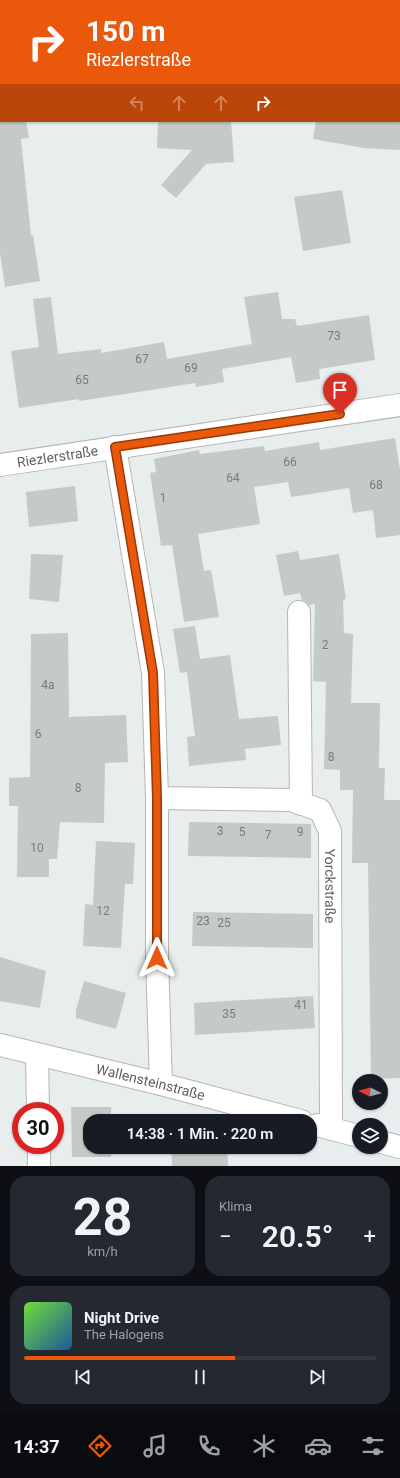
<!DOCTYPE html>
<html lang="de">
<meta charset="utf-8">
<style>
:root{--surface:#171b24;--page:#242831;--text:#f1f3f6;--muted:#9ea1a6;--line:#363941;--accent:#ea580c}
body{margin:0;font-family:Roboto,sans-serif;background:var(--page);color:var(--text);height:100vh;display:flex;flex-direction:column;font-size:15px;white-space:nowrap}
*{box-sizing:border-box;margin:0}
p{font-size:13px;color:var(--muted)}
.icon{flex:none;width:22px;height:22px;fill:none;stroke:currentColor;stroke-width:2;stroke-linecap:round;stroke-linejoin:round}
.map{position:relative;height:1166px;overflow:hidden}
.details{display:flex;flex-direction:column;gap:10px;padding:10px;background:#0d0f14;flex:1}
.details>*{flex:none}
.hud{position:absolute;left:0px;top:0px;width:400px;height:122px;box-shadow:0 1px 3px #0004;background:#ea580c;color:#fff;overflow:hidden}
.needle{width:26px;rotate:276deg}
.tools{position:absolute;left:352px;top:1074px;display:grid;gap:8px}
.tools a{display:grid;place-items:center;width:36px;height:36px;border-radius:50%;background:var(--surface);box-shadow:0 1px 3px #0004;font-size:20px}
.speed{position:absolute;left:12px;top:1102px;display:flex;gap:8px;font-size:20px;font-weight:700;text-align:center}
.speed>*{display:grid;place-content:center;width:52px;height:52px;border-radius:50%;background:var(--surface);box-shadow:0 1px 3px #0004;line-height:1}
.speed .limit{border:6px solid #d22;background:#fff;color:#111}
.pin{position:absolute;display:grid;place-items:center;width:34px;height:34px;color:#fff;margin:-41px -17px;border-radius:50% 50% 50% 0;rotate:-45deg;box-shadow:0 0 4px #0007}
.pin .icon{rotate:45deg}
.me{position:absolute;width:44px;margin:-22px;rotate:0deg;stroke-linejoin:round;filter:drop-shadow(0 0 3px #0008)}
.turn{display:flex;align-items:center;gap:14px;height:84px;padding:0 20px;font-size:18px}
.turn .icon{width:52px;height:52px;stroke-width:2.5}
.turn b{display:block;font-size:28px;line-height:34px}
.lanes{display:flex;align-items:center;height:38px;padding:0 20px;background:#0003;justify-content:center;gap:20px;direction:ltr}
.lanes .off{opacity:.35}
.big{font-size:30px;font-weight:600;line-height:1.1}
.details .card{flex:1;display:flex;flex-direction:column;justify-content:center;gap:6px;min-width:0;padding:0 14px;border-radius:16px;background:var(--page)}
.details .dial{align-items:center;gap:0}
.dial b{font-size:52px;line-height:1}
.song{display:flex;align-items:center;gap:12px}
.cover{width:48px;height:48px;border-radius:6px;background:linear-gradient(135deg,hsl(100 70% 55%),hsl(210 70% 35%))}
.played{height:4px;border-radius:2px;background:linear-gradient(90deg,var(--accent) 60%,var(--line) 60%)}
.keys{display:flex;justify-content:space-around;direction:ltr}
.heat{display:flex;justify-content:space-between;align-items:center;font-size:22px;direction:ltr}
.details .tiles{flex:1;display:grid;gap:10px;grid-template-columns:1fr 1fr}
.card:last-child{grid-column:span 2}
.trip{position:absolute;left:83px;top:1114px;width:234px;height:40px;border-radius:16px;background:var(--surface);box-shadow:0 1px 3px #0004;font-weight:600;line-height:40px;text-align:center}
.tab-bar{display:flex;height:64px;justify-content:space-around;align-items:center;background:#090b0e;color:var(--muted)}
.tab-bar .icon{width:28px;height:28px}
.tab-bar .current{color:var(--accent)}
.tab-bar b{font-size:18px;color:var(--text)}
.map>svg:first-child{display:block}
.building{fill:#c3cac8}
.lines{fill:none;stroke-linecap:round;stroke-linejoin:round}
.minor-casing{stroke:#b9b3b6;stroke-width:24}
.minor{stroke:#fff;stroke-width:22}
.route-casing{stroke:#983908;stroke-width:10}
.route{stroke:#ea580c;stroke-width:7}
.labels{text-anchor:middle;stroke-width:3;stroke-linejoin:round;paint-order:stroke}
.number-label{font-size:12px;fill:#7c797b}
.street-label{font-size:14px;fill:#655e61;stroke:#fff}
</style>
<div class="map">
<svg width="400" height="1166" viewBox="0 0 400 1166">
<rect width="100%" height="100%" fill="#e7eeed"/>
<!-- building -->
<path class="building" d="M0,121H26L29,138L21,139L31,235H33L40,281L5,287L0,253Z
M158,121H231L234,162L206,164L176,198L161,185L192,150L157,148Z
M316,121H400V150L364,148L313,139Z
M342,190L351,243L303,251L294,197Z
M278,292L282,319H295L297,326L369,315L375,360L319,369L320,379L296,383L291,357L222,369L224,382L196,387L195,383L119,395L79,401V399L19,408L11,351L39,347L33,299L51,297L58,354L101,349V353L164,342L167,359L252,344L244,297Z
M395,438L400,470V535L376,538L373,510L353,513L349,488L291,497L288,482L254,487L260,524L198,534L204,571L211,570L219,617L184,622L172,545L161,546L150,473L156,472L154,459L199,450L200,454L264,446L265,451L319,442L320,450Z
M75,486L78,521L29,527L26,492Z
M298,551L300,560L339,554L346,599L343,600L344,633L353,634L351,703H380L379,768H385L384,800H400V1078L371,1079L368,863H352L353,790H340V770L324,769L326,682L313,681L315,604L309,605L305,601L302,600L300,593L284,596L276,555Z
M31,554L63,555L59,602L29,599Z
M195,626L200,659L230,655L239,719L278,716L281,745L245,749L246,760L189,766L187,737L195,736L187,672L180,673L173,629Z
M68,633L69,717L126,715L128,762L105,763L104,823L60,822L57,859H49V877H17L18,806H9V778L30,777L31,634Z
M189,822L311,824V858L188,856Z
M96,841L135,843L133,884H125L121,948L83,946L85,904L93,905Z
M193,912L313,914V948L192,946Z
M0,957L46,971L40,1008L0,1001Z
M84,981L126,993L116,1029L76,1018V1010Z
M313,996L315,1028L195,1035L194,1003Z
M71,1107H111V1121H90V1147H111V1157H72Z
M171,1147H227L228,1166H172Z"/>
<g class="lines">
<!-- minor casing -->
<g class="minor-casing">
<g id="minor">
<path d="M0,9H1"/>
<path d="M399,89H400"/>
<path d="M115,447L153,673L157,798V958L161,1084"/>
<path id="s1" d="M0,465L400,405"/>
<path d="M299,612L301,804"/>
<path id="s2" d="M157,798L291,800L320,810L330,831L331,1129"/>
<path id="s3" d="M0,1045L161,1084L301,1121"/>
<path d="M37,1055L38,1111"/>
<path d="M317,1125L359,1136"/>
<path d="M381,1142L400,1147"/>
<path d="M39,1145V1166"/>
</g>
</g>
<!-- minor -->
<use href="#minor" class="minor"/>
</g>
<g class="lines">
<!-- route casing -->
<g class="route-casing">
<path id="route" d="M157,958V798L153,673L115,447L340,414"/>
</g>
<!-- route -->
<use href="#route" class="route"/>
</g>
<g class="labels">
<!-- number labels -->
<g class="number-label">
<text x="334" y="340">73</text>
<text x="142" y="363">67</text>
<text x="191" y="372">69</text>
<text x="82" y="384">65</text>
<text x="290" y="466">66</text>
<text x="233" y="482">64</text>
<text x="376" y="489">68</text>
<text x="163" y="502">1</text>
<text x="325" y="649">2</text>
<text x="48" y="689">4a</text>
<text x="38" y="738">6</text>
<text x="331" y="761">8</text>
<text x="78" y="792">8</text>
<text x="220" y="835">3</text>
<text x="242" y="836">5</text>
<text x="300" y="836">9</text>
<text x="268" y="839">7</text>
<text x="37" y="852">10</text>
<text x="103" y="915">12</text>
<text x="203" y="925">23</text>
<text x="224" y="927">25</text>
<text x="301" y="1009">41</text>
<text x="229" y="1018">35</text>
</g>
<!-- street labels -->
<g class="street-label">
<text dy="5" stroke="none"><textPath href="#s1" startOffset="58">Riezlerstraße</textPath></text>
<text dy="5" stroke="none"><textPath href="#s2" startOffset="243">Yorckstraße</textPath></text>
<text dy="5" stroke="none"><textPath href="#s3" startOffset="155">Wallensteinstraße</textPath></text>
</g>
</g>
</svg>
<div class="tools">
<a><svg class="needle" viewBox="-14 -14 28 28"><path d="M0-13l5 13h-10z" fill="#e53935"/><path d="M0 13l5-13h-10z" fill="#9ea1a6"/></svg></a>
<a><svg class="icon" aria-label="layers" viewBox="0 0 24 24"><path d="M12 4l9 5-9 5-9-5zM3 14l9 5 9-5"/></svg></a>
</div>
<div class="speed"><div class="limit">30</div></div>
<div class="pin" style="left:340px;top:414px;background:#d93025"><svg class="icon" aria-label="arrive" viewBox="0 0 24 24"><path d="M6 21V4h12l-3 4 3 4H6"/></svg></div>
<svg class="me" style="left:157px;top:958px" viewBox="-20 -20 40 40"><path d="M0-17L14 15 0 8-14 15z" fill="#ea580c" stroke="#fff" stroke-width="4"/></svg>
<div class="trip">14:38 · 1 Min. · 220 m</div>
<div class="hud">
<div class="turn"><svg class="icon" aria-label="right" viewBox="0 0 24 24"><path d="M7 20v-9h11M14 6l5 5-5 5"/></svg><div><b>150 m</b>Riezlerstraße</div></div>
<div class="lanes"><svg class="icon off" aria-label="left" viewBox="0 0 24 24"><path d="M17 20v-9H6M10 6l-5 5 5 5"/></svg><svg class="icon off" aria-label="ahead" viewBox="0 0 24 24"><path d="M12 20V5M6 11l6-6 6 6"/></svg><svg class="icon off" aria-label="ahead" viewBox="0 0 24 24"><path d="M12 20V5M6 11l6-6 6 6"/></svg><svg class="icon" aria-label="right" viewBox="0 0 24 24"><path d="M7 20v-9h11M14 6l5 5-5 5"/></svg></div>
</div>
</div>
<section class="details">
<div class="tiles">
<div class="card dial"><b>28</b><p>km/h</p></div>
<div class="card"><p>Klima</p>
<div class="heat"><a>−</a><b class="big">20.5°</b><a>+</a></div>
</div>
<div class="card">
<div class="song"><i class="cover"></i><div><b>Night Drive</b><p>The Halogens</p></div></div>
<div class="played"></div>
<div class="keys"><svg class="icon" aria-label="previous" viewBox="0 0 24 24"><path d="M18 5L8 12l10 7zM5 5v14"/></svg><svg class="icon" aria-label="pause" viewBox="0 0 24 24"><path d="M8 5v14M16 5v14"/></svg><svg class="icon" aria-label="next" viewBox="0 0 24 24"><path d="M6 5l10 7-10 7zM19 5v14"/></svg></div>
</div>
</div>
</section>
<nav class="tab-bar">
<b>14:37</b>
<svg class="icon current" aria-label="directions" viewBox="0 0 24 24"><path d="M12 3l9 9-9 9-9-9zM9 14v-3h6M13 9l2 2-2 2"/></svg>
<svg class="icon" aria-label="music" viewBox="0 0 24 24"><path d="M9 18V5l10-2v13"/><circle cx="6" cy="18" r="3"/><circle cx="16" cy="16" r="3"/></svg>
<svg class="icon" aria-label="phone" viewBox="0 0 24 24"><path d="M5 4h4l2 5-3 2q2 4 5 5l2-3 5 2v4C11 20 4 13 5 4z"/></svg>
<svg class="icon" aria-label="climate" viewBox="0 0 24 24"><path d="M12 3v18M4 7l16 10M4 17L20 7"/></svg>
<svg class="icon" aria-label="car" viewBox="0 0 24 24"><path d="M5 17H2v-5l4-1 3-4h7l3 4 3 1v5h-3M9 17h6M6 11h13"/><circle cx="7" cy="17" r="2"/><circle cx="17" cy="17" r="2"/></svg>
<svg class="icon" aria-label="filters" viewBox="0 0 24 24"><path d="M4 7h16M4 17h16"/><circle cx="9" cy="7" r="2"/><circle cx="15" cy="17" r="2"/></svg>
</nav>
